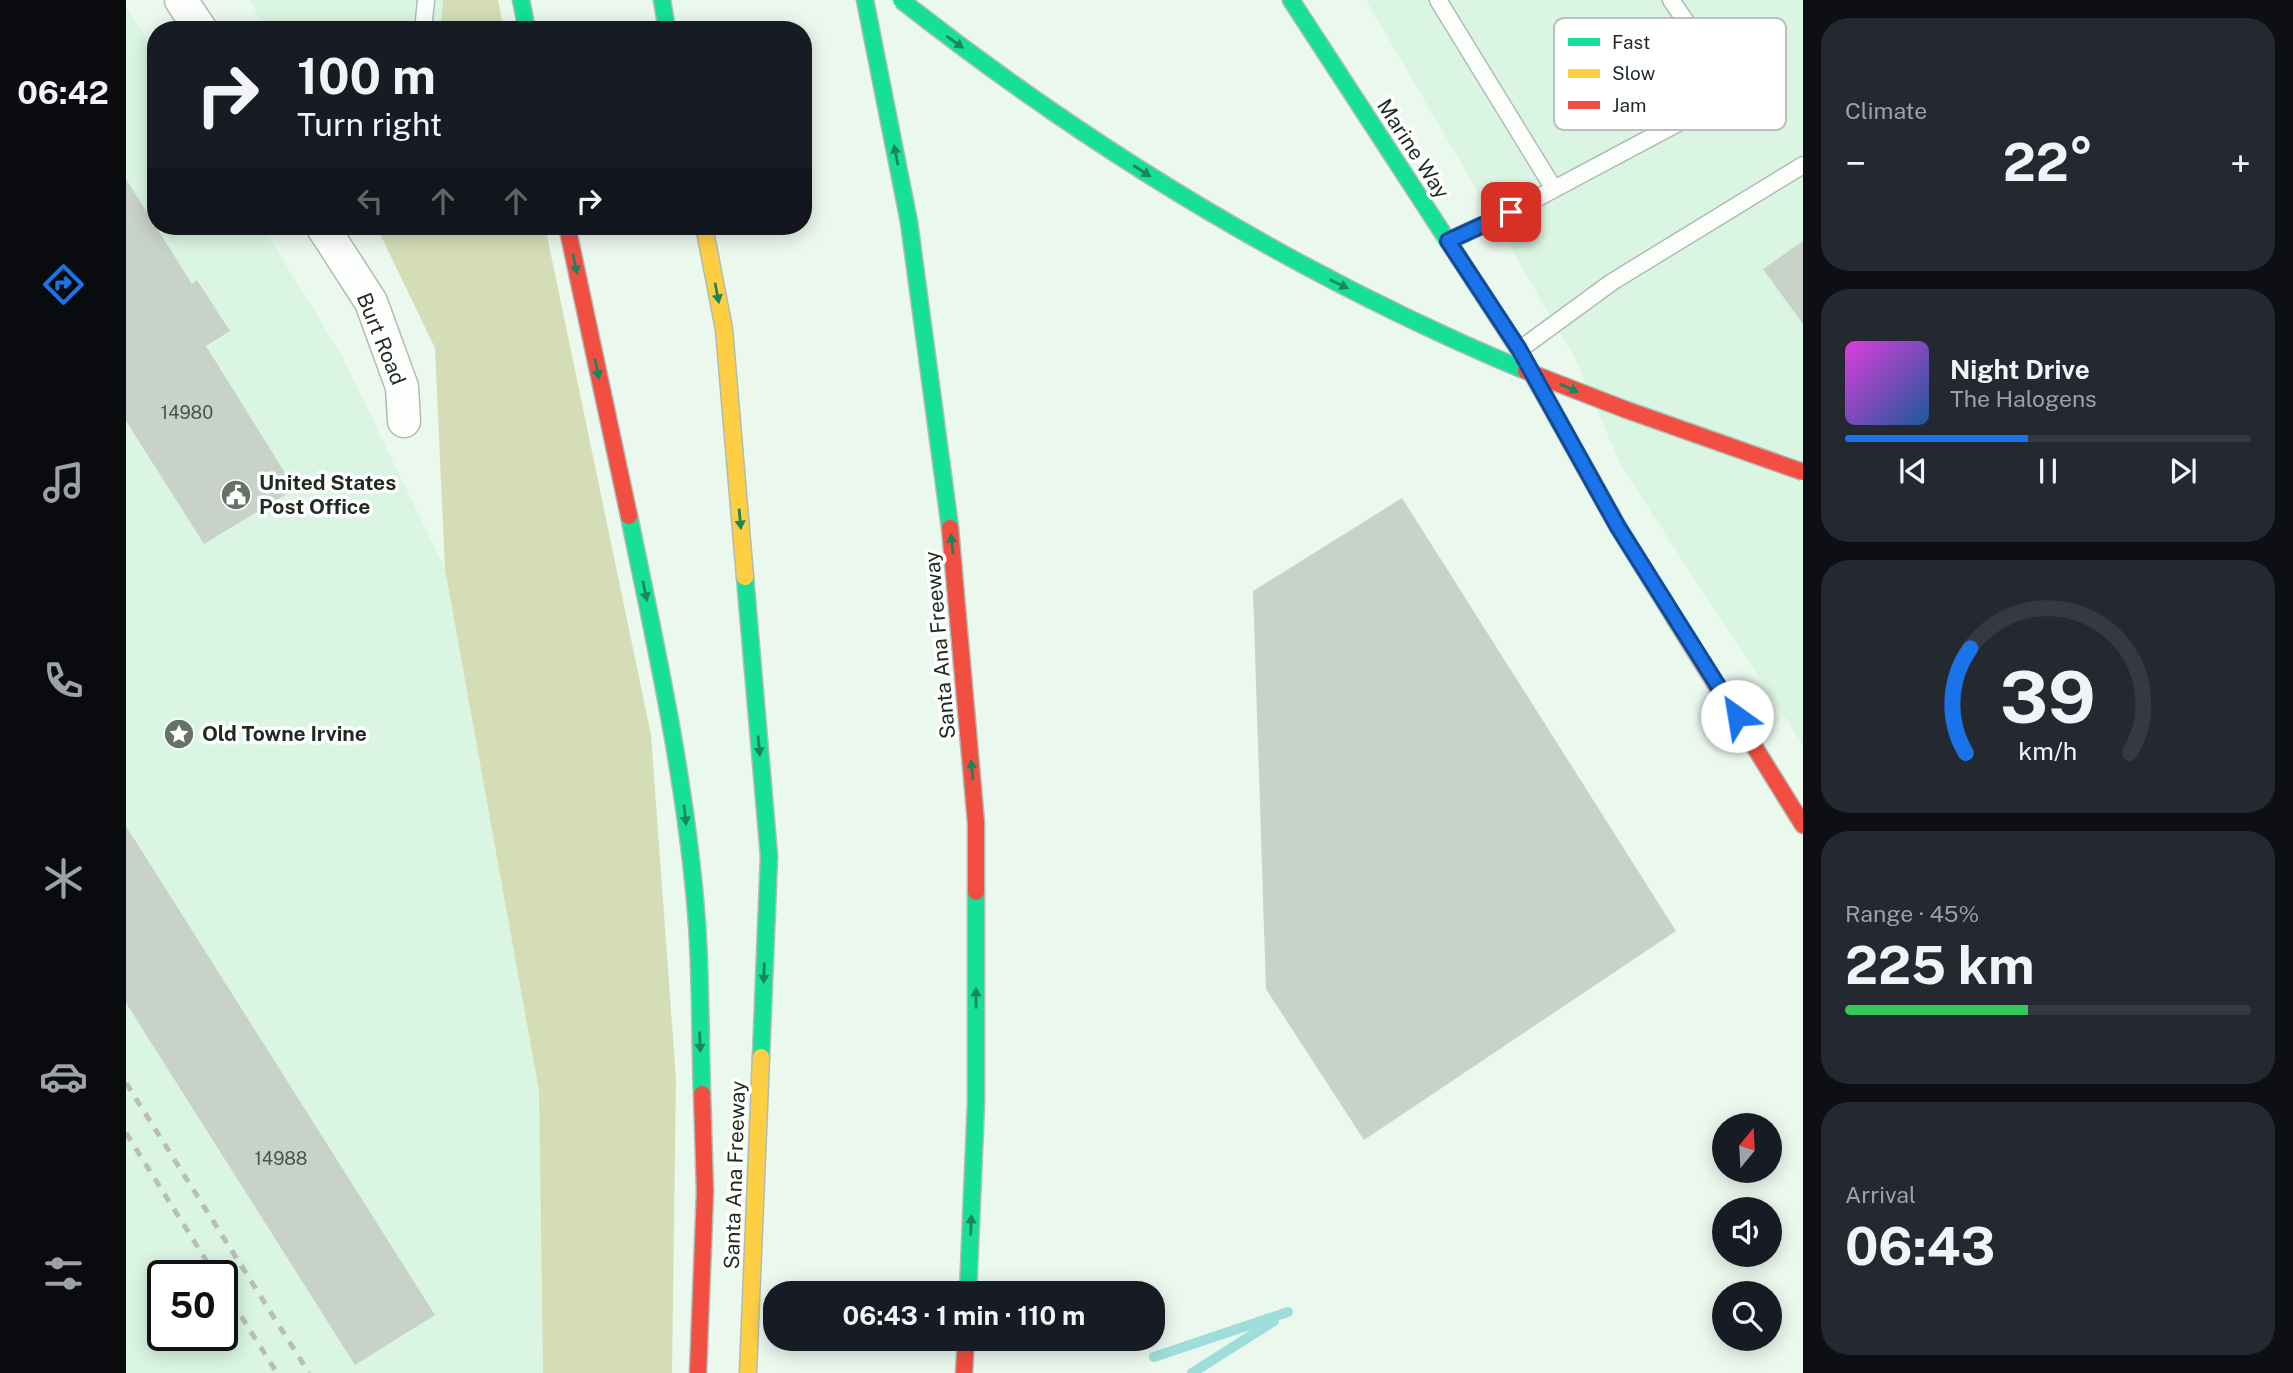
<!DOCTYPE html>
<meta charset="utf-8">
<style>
:root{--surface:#171b24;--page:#242831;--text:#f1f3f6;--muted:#9ea1a6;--line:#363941;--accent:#1a73e8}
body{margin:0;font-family:"Public Sans",sans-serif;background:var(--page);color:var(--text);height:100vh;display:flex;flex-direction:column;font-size:26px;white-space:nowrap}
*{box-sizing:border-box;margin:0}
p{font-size:23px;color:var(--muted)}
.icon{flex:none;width:38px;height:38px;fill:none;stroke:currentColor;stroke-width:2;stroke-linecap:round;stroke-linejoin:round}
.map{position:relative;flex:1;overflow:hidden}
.panel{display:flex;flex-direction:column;gap:18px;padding:18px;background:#0d0f14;width:490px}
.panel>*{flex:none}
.guide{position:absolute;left:21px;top:21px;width:665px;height:214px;border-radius:28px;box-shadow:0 4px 18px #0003;background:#171b24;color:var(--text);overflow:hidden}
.needle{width:46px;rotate:18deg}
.fabs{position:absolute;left:1586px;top:1113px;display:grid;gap:14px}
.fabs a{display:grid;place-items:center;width:70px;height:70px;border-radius:50%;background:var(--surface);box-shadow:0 4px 18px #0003;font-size:35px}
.speed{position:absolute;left:21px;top:1260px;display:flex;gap:14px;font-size:35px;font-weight:700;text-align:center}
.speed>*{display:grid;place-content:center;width:91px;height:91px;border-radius:50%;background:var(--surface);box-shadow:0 4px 18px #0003;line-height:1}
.speed .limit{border:4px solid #111;border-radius:10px;background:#fff;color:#111}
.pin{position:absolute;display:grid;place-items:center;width:60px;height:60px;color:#fff;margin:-30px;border-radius:14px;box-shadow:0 4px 10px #0006}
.me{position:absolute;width:77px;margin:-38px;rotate:328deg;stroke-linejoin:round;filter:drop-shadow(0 0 5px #0008)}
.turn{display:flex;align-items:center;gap:24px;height:147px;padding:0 35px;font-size:32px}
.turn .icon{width:91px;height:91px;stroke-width:2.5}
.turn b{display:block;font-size:49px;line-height:60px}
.lanes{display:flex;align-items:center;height:66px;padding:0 35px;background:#0003;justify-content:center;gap:35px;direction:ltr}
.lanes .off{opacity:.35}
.big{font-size:52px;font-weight:700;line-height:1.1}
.panel .tile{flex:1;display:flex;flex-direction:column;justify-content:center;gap:10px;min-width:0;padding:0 24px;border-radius:28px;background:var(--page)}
.panel .dial{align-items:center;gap:0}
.dial svg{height:182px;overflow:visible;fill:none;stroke:var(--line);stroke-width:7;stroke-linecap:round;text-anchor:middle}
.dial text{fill:var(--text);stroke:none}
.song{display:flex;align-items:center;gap:21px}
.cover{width:84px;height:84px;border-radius:10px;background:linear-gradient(135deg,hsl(300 70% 55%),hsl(210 70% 35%))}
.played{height:7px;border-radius:4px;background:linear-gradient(90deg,var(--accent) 45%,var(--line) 45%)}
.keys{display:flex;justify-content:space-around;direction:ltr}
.heat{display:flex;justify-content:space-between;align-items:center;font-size:38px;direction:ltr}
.charge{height:10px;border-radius:5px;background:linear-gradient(90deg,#34c759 45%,var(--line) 0)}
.trip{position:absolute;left:637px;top:1281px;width:402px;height:70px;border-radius:28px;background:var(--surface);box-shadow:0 4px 18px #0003;font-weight:700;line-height:70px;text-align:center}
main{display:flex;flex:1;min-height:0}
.dock{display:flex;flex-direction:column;width:126px;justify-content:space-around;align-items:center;background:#090b0e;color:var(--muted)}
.dock .icon{width:49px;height:49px}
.dock .selected{color:var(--accent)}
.dock b{font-size:32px;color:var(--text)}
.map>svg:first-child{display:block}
.built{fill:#daf6e2;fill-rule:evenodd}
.forest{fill:#d5ddb7}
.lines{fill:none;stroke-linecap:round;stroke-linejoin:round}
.stream{stroke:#9fdddb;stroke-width:10}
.building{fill:#c8d2c8}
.lane-casing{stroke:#afbcb3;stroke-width:19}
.street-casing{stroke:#afbcb3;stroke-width:35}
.fast-casing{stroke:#afbcb3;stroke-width:19}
.slow-casing{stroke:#afbcb3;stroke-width:19}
.jam-casing{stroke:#afbcb3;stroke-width:19}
.lane{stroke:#fcfefc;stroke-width:16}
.street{stroke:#fcfefc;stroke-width:32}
.fast{stroke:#16e098;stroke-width:16}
.slow{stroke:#ffcf43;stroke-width:16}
.jam{stroke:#f24e42;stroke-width:16}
.rail{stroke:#babdbb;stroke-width:5;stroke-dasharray:9 9;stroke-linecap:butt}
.fast-bridge-casing{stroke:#afbcb3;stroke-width:19;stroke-linecap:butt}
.jam-bridge-casing{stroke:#afbcb3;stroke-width:19;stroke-linecap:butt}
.fast-bridge{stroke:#16e098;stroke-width:16}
.jam-bridge{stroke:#f24e42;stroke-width:16}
.oneway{fill:#1a855d}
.route-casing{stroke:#114b97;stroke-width:18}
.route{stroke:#1a73e8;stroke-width:12}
.labels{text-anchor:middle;stroke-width:7;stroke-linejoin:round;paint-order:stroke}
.number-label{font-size:18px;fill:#48544c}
.street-label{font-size:21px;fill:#1e2a22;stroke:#fff}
.poi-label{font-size:21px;font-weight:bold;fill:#1e2a22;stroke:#fff;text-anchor:start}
.key{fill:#fff;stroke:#bcbfbd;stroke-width:2}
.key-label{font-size:19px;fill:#1e2a22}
</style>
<main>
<nav class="dock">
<b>06:42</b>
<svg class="icon selected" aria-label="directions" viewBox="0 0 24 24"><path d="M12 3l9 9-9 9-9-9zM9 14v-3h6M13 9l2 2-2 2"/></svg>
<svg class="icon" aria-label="music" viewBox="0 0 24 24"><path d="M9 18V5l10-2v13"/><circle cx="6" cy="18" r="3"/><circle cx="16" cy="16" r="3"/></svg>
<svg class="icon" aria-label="phone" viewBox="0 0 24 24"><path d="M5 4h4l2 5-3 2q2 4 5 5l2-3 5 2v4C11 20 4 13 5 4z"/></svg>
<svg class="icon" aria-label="climate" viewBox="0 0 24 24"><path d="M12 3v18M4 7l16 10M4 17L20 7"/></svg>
<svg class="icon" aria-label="car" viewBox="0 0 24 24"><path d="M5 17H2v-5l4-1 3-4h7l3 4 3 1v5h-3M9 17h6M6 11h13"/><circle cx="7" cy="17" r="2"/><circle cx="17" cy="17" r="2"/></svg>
<svg class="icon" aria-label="filters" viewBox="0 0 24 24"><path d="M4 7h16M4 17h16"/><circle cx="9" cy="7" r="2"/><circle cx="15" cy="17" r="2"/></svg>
</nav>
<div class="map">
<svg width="1677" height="1373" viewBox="0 0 1677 1373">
<rect width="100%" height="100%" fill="#eaf8ee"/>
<!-- built -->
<path class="built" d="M123,0H317L315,30H140Z
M1240,0H1677V745L1495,466L1450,360Z
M0,7L30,53V226H136L215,354L319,569L413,1091L417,1373H0ZM37,1276H96V1335H37Z"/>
<!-- forest -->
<path class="forest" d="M317,0H372L378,30H315Z
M267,226H419L525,735L550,1079L546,1373H417L413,1091L319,569L309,348L254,234Z"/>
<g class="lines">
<!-- stream -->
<path class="stream" d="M1028,1357L1162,1312
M1066,1373L1148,1321"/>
</g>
<!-- building -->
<path class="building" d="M0,179L66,284L71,280L104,331L80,346L169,489L78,544L0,421Z
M1677,241V324L1637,269Z
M1276,498L1550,931L1238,1140L1140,989L1127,591Z
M0,826L309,1315L229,1365L0,1003Z"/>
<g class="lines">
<!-- lane casing -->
<g class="lane-casing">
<path id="lane" d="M1312,0L1428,189
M297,30L300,0
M1322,241L1385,212L1599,98L1605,87L1545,0
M1393,350L1486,282L1677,165"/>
</g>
<!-- street casing -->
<g class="street-casing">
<path id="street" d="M55,0L75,30
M196,226L245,302L276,387L278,421"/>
</g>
<!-- fast casing -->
<g class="fast-casing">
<path id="fast" d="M395,0L401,30
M536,0L541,30
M739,0L783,222L824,528
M1165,0L1393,350L1492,527L1549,619
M503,516C531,651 561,787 571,924C575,981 574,1038 576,1094
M619,577L643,856L635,1057
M842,1293L850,1102V892"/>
</g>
<!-- slow casing -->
<g class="slow-casing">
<path id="slow" d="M578,226L598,329L619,577
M622,1373L635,1057"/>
</g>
<!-- jam casing -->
<g class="jam-casing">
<path id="jam" d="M441,226L503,516
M824,528L850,823V892
M1549,619L1677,825
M572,1373L579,1192L576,1094
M838,1373L840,1339"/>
</g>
<!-- lane -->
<use href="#lane" class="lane"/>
<!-- street -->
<use href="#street" class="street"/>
<!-- fast -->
<use href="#fast" class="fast"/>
<!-- slow -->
<use href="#slow" class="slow"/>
<!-- jam -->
<use href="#jam" class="jam"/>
<!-- rail -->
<path class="rail" d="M0,1083L183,1373
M0,1133L90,1276
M96,1286L151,1373"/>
<!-- fast-bridge casing -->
<g class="fast-bridge-casing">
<path id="fast-bridge" d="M775,0C967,151 1175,277 1400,371"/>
</g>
<!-- jam-bridge casing -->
<g class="jam-bridge-casing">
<path id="jam-bridge" d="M1400,371L1498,409L1677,472"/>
</g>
<!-- fast-bridge -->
<use href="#fast-bridge" class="fast-bridge"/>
<!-- jam-bridge -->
<use href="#jam-bridge" class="jam-bridge"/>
</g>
<!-- one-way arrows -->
<defs><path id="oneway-solid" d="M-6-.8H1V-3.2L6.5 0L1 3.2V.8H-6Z" transform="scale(1.75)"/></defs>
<g class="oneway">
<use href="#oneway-solid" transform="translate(829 42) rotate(36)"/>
<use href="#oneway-solid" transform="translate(770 155) rotate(-101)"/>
<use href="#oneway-solid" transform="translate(1016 171) rotate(33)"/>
<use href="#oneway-solid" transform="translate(449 264) rotate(78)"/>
<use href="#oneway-solid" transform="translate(1213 284) rotate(26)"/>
<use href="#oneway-solid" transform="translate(591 293) rotate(79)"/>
<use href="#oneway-solid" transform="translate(471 369) rotate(78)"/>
<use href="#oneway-solid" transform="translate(1443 388) rotate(23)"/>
<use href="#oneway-solid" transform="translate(614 519) rotate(85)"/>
<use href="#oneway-solid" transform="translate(826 544) rotate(-96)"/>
<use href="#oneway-solid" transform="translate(519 591) rotate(78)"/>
<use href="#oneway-solid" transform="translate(633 746) rotate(85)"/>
<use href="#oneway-solid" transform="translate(846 770) rotate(-95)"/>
<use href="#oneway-solid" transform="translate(559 815) rotate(84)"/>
<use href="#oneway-solid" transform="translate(638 973) rotate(92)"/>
<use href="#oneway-solid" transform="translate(850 998) rotate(-90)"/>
<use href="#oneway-solid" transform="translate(574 1042) rotate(88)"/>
<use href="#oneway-solid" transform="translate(845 1225) rotate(-88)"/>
</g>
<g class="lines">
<!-- route casing -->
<g class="route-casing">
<path id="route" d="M1385,212L1322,241L1393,349L1492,527L1611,716"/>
</g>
<!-- route -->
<use href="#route" class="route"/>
</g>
<!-- icons -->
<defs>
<g id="civic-disc" transform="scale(1.575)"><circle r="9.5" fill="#657269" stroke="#fff"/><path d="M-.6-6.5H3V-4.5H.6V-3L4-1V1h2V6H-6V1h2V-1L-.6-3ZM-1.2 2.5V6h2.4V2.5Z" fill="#fff"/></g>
<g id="sight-disc" transform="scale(1.575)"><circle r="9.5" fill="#657269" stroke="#fff"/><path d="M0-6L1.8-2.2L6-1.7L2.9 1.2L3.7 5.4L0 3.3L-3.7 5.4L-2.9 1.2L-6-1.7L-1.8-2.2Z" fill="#fff"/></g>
</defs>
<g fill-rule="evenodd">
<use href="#civic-disc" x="110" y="495"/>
<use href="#sight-disc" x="53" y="734"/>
</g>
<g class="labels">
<!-- number labels -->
<g class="number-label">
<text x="61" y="419">14980</text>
<text x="155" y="1165">14988</text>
</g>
<!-- street labels -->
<g class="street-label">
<text transform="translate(1287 149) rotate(57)" y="7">Marine Way</text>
<text transform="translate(255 339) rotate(68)" y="7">Burt Road</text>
<text transform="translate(814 645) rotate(-95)" y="7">Santa Ana Freeway</text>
<text transform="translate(609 1175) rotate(-88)" y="7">Santa Ana Freeway</text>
</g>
<!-- poi labels -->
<g class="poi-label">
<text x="133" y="490">United States<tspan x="133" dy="24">Post Office</tspan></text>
<text x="76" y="741">Old Towne Irvine</text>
</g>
</g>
<!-- legend -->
<rect x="1428" y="18" width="232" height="112" rx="10" class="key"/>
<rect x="1442" y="38" width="32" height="8" fill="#16e098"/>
<rect x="1442" y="69" width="32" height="9" fill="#ffcf43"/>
<rect x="1442" y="101" width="32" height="8" fill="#f24e42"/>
<g class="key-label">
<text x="1486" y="49">Fast</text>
<text x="1486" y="80">Slow</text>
<text x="1486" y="112">Jam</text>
</g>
</svg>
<div class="fabs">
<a><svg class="needle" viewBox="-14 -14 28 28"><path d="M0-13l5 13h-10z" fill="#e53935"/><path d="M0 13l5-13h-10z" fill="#9ea1a6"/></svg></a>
<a><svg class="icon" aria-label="sound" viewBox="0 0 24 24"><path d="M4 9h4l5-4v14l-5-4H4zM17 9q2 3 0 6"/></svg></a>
<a><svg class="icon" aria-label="search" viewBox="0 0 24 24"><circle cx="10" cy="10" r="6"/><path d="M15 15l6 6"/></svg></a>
</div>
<div class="speed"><div class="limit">50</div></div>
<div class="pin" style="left:1385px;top:212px;background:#d93025"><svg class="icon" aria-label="arrive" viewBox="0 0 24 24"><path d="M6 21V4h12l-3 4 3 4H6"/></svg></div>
<svg class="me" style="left:1611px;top:716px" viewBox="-20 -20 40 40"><circle r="19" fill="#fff"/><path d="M0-13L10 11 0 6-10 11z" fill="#1a73e8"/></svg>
<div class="trip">06:43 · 1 min · 110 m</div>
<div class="guide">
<div class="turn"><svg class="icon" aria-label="right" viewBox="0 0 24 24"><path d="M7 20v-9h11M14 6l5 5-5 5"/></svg><div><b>100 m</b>Turn right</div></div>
<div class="lanes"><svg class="icon off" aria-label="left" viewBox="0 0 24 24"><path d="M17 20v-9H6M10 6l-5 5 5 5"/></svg><svg class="icon off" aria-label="ahead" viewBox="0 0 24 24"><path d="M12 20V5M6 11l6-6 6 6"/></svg><svg class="icon off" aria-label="ahead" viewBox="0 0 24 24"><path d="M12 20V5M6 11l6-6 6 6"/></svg><svg class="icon" aria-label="right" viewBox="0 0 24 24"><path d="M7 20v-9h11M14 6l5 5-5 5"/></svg></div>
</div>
</div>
<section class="panel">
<div class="tile"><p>Climate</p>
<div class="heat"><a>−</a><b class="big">22°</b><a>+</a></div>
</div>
<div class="tile">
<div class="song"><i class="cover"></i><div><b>Night Drive</b><p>The Halogens</p></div></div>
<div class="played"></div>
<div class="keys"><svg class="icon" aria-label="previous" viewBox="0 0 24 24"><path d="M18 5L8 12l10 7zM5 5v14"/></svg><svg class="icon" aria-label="pause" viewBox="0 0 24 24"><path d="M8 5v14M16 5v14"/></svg><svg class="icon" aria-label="next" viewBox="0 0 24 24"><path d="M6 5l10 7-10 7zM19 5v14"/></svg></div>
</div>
<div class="tile dial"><svg viewBox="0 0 100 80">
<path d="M14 69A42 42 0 1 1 86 69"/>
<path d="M14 69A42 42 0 0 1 16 23" stroke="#1a73e8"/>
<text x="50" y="56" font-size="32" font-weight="700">39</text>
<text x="50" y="72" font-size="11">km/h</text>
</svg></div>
<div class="tile"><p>Range · 45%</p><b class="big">225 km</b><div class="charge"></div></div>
<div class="tile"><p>Arrival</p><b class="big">06:43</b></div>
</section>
</main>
